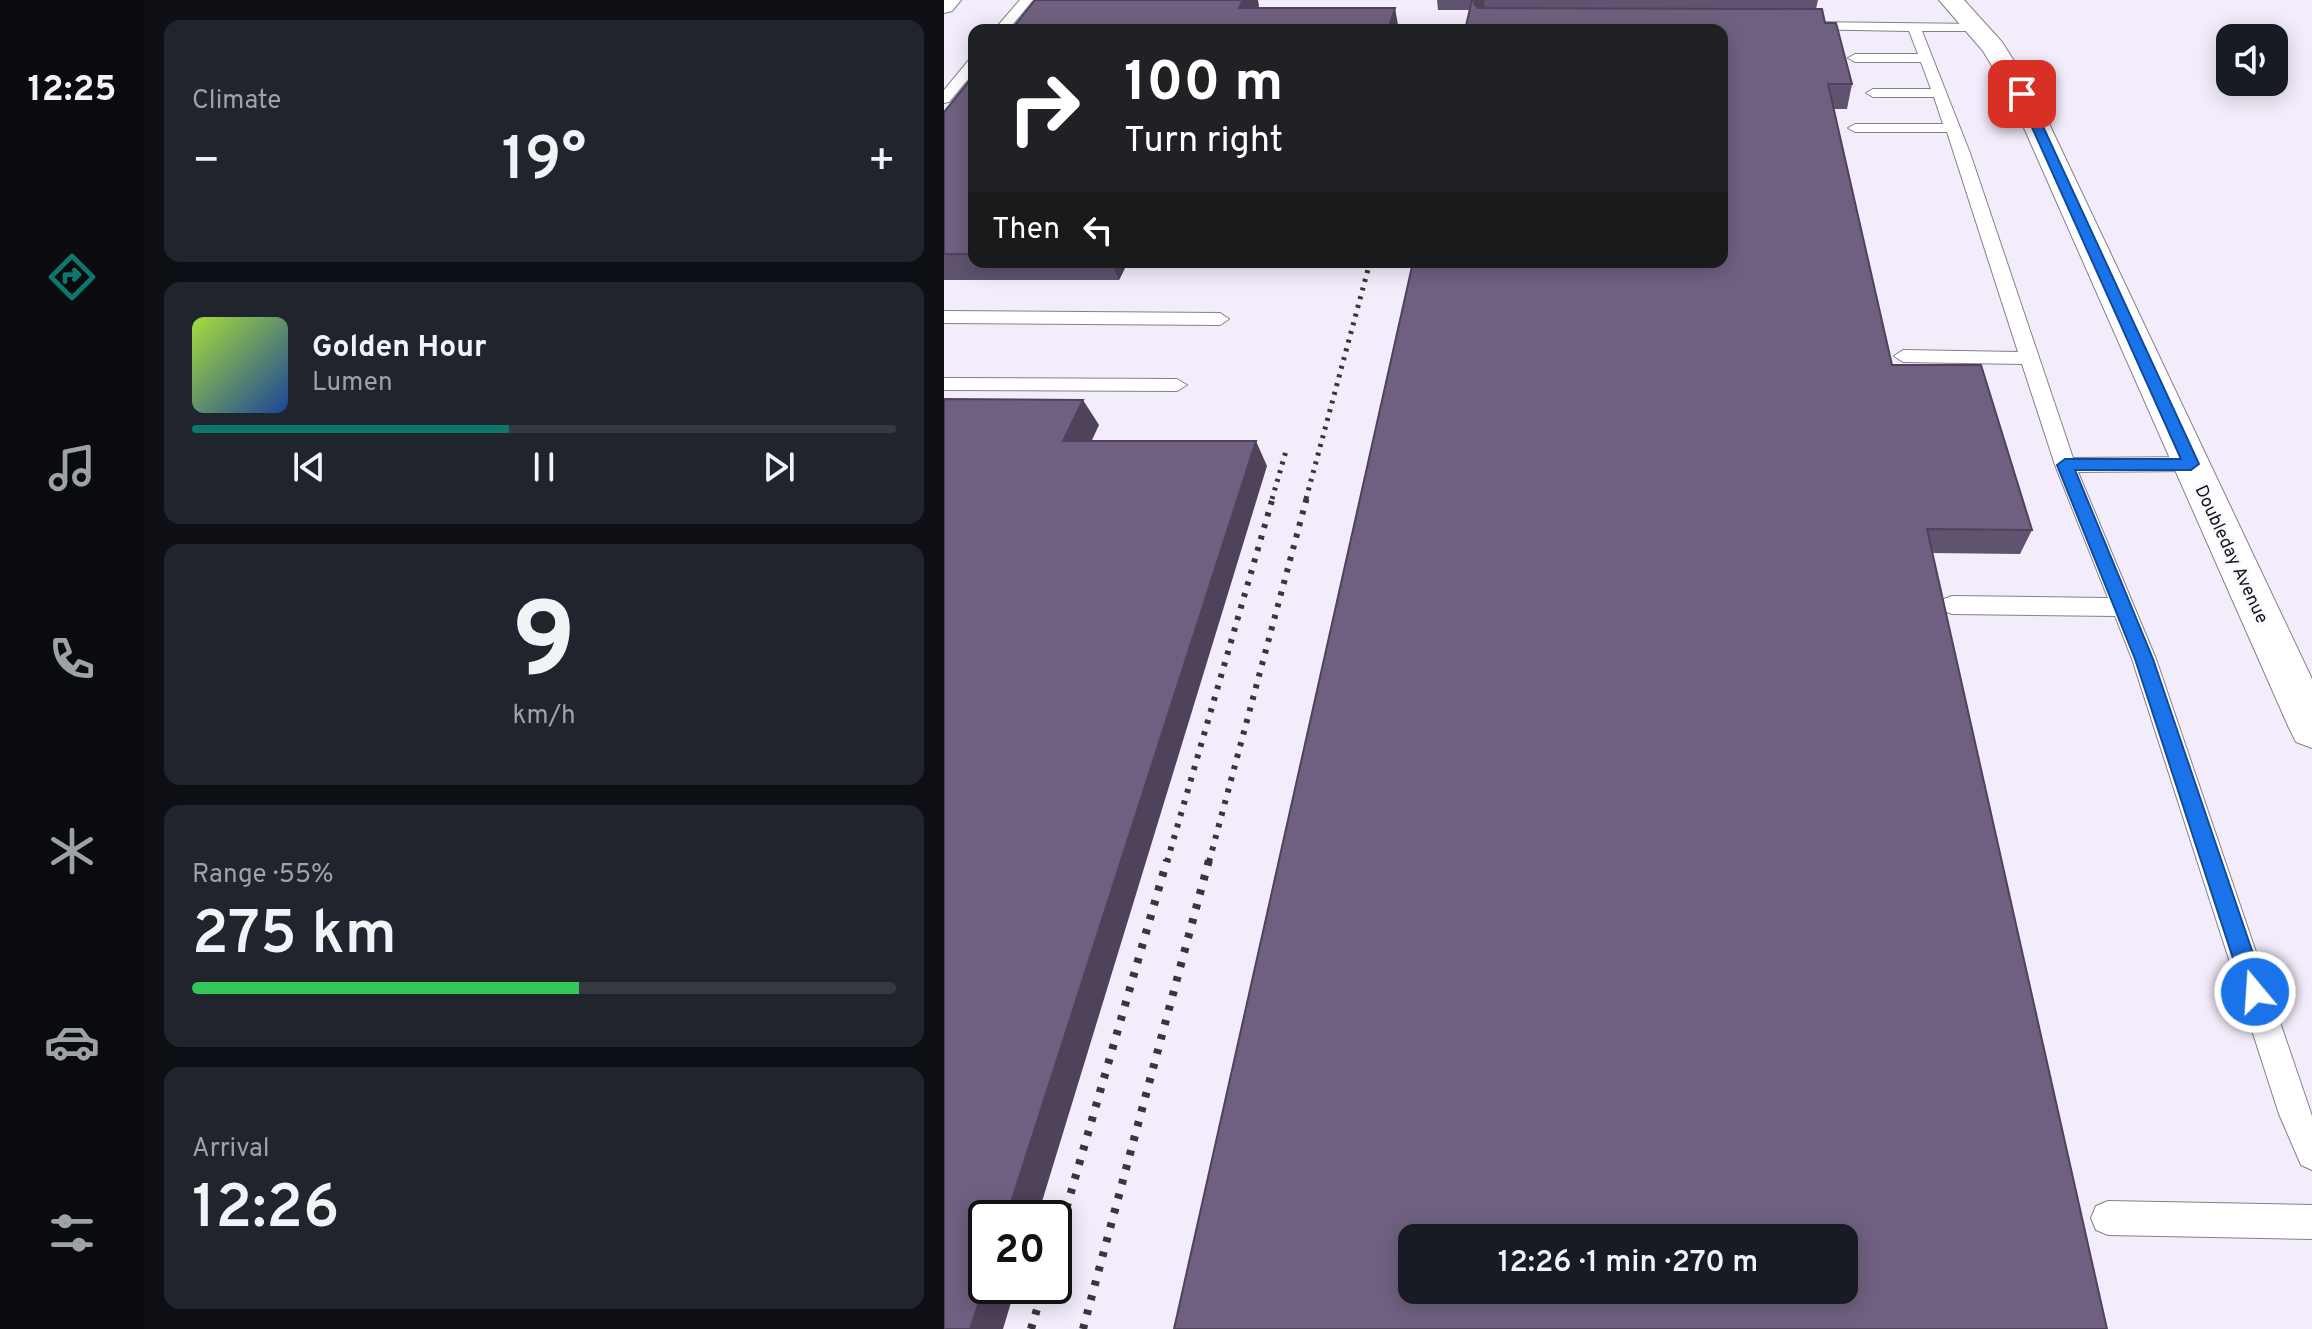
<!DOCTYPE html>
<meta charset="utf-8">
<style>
:root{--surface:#171b24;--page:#20242c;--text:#f1f3f6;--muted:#9ea1a6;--line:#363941;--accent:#0f766e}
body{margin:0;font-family:Overpass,sans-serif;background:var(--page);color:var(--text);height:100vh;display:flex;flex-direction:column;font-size:30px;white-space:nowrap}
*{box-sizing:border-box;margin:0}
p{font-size:26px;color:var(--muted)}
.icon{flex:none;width:44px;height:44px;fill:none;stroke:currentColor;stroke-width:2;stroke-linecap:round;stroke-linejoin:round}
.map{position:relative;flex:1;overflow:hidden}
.sheet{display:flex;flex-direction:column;gap:20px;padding:20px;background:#0d0f14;width:800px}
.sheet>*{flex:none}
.guide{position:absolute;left:24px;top:24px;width:760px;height:244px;border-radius:16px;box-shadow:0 4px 20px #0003;background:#202124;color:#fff;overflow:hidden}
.buttons{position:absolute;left:1272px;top:24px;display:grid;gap:16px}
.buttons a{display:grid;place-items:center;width:72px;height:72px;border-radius:16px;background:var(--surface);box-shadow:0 4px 20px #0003;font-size:40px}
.speed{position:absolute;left:24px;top:1200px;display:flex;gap:16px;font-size:40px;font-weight:700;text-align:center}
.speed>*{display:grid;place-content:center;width:104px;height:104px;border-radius:50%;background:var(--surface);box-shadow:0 4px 20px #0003;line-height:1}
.speed .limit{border:4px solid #111;border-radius:12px;background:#fff;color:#111}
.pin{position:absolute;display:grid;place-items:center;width:68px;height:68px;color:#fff;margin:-34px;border-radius:16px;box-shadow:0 4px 12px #0006}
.me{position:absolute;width:88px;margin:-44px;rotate:342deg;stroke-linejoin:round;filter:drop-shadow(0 0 6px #0008)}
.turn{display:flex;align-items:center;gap:28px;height:168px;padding:0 24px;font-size:36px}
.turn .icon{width:104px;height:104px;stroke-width:2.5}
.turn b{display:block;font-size:56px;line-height:68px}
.then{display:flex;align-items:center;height:76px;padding:0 24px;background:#0003;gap:16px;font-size:30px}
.big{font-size:60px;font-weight:600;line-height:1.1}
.sheet .card{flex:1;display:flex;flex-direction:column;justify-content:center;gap:12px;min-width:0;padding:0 28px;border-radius:16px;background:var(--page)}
.sheet .dial{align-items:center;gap:0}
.dial b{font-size:104px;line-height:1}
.song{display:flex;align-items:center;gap:24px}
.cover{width:96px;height:96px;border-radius:12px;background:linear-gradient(135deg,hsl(80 70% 55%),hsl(220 70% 35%))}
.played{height:8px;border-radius:4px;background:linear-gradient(90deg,var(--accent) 45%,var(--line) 45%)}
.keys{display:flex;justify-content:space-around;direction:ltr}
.heat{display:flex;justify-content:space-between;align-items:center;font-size:44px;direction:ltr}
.charge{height:12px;border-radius:6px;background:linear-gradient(90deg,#34c759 55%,var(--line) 0)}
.trip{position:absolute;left:454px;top:1224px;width:460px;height:80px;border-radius:16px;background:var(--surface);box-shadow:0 4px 20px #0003;font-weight:600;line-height:80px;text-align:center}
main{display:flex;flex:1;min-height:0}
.tabs{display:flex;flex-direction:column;width:144px;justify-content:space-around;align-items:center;background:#090b0e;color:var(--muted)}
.tabs .icon{width:56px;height:56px}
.tabs .current{color:var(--accent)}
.tabs b{font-size:36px;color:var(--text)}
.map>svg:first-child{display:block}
.built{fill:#f3edfb;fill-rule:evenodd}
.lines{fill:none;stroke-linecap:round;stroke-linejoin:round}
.lane-casing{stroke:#838086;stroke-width:2}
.street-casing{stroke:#838086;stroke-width:2}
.secondary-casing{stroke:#838086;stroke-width:2}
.lane{fill:#fff;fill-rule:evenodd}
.street{fill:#fff;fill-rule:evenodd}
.secondary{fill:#fff;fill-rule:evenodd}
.rail-far2{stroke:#373638;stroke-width:5;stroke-dasharray:3 6;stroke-linecap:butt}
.rail-far1{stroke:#373638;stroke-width:6;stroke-dasharray:4 8;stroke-linecap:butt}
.rail{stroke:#373638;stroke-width:8;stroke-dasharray:5 10;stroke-linecap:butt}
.wall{fill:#5f536f}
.shaded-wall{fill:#4e435a}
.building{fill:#6f6081;stroke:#4e435a;stroke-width:2;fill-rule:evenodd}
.route{fill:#1a73e8;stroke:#114b97;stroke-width:2}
.labels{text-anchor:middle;stroke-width:6;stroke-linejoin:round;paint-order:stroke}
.far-street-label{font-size:18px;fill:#151416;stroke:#fbf8ff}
</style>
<main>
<nav class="tabs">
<b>12:25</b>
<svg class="icon current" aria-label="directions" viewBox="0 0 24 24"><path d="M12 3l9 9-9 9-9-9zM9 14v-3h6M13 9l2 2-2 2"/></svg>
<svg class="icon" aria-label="music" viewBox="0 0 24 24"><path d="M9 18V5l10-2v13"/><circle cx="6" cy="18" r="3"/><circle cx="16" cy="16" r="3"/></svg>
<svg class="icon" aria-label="phone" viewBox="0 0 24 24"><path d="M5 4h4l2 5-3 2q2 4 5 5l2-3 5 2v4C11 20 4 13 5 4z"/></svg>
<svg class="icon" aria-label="climate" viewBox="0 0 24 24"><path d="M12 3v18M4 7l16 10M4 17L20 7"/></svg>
<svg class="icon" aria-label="car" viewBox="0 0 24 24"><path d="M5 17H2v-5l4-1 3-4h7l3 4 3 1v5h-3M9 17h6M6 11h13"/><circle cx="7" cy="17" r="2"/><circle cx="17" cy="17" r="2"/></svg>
<svg class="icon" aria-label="filters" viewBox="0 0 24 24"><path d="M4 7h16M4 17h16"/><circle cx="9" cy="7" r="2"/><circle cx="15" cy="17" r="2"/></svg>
</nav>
<section class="sheet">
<div class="card"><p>Climate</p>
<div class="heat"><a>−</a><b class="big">19°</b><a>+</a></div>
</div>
<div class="card">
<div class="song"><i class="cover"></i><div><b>Golden Hour</b><p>Lumen</p></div></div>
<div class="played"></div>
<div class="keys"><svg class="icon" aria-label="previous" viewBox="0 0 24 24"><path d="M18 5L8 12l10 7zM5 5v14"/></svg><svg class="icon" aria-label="pause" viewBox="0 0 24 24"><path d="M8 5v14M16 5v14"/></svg><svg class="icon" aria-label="next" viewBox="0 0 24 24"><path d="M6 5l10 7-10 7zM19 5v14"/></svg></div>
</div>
<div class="card dial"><b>9</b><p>km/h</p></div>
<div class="card"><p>Range · 55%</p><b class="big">275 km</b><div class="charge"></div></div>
<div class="card"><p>Arrival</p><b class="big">12:26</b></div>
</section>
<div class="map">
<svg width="1368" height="1329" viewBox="0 0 1368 1329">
<rect width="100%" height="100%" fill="#fbf8ff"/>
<!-- built -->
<path class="built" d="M0,0H1368V1329H0ZM30,30H778V262H30ZM1286,38H1330V82H1286ZM42,1218H110V1286H42ZM468,1238H900V1290H468Z"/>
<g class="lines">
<!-- lane casing -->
<g class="lane-casing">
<path id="lane" d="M76,0H89L64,30H50Z
M862,22L1037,24V30L1032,31H978L1026,153L1129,458L1247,457L1254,459L1257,464L1254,469L1247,471L1134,472L1212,659L1368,1116V1170L1357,1165L1335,1114L1188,659L1171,616L1008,614L1000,611L997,605L1000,599L1008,596L1164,598L1111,465L1078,364L959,362L950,356L959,350L1074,352L1003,132H911L904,128L911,124H999L990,97H929L922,93L929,89H987L977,62H911L904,58L911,54H974L965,31L857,29L855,26Z
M30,59V72L5,102L0,103V90L25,60Z
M0,311L276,313L285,319L276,325L0,323Z
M0,378L233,379L243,385L233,391L0,390Z
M1164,1201L1368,1205V1239L1164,1235L1152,1230L1147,1218L1152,1206Z"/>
</g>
<!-- street casing -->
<g class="street-casing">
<path id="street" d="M995,0H1020L1058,42L1091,94L1368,679V748L1352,742L1345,728L1065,94L1039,51Z"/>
</g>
<!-- secondary casing -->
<g class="secondary-casing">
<path id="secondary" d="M0,0H17L8,11L0,13Z"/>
</g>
<!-- lane -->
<use href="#lane" class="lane"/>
<!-- street -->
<use href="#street" class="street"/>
<!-- secondary -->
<use href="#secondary" class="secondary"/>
<!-- rail-far2 -->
<path class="rail-far2" d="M328,499L342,451
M362,499L426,262"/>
<!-- rail-far1 -->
<path class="rail-far1" d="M223,862L329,497
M265,862L363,497"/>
<!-- rail -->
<path class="rail" d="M110,1251L223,860
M87,1329L100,1286
M139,1329L265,860"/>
</g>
<!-- wall -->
<path class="wall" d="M493,0H874L872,9L881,23L908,84L903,109H889L948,365L1088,530L1076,554L988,553L525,10H494Z
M30,75V262H184L175,280H0V112Z"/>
<!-- shaded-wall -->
<path class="shaded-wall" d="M299,0H314L315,6L303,30L295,8Z
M531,0H540L542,19L530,4Z
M451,8L455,30H444Z
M166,262H184L175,280Z
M139,400L155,425L136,466L119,441Z
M312,441L323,466L93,1218H62Z
M42,1281V1286H72L59,1329H26Z"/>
<!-- building -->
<path class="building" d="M91,0H299L295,8H451L444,30H67Z
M528,0H531L530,4L534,8L878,9L881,23H892L908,84H884L948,365H1037L1088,530L983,529L1163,1329H230L469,262H778V30H521ZM468,1238H900V1290H468Z
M30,75V254H0V112Z
M0,399L139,400L119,441H312L62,1218H42V1281L26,1329H0Z"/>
<!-- route -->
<path class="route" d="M1078,91L1084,94L1255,464L1247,470H1131L1209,659L1322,992L1319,1000L1311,1004L1303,1000L1300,992L1191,659L1113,465L1121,459H1237L1073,94Z"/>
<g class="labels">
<!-- far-street labels -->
<g class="far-street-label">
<text transform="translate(1288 554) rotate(65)" y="6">Doubleday Avenue</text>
</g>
</g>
</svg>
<div class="buttons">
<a><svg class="icon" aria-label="sound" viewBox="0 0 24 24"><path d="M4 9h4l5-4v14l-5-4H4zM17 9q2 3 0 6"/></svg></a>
</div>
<div class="speed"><div class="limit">20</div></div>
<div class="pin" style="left:1078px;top:94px;background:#d93025"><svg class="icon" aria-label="arrive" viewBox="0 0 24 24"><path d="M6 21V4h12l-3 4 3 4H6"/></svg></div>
<svg class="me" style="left:1311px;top:992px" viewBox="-20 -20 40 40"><circle r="17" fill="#1a73e8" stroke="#fff" stroke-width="3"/><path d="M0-11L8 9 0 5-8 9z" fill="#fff"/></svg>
<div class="trip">12:26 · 1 min · 270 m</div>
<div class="guide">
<div class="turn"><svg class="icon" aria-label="right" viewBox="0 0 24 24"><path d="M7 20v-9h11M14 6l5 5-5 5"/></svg><div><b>100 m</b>Turn right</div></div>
<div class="then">Then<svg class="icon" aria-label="left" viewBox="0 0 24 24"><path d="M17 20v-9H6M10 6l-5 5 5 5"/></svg></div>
</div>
</div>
</main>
